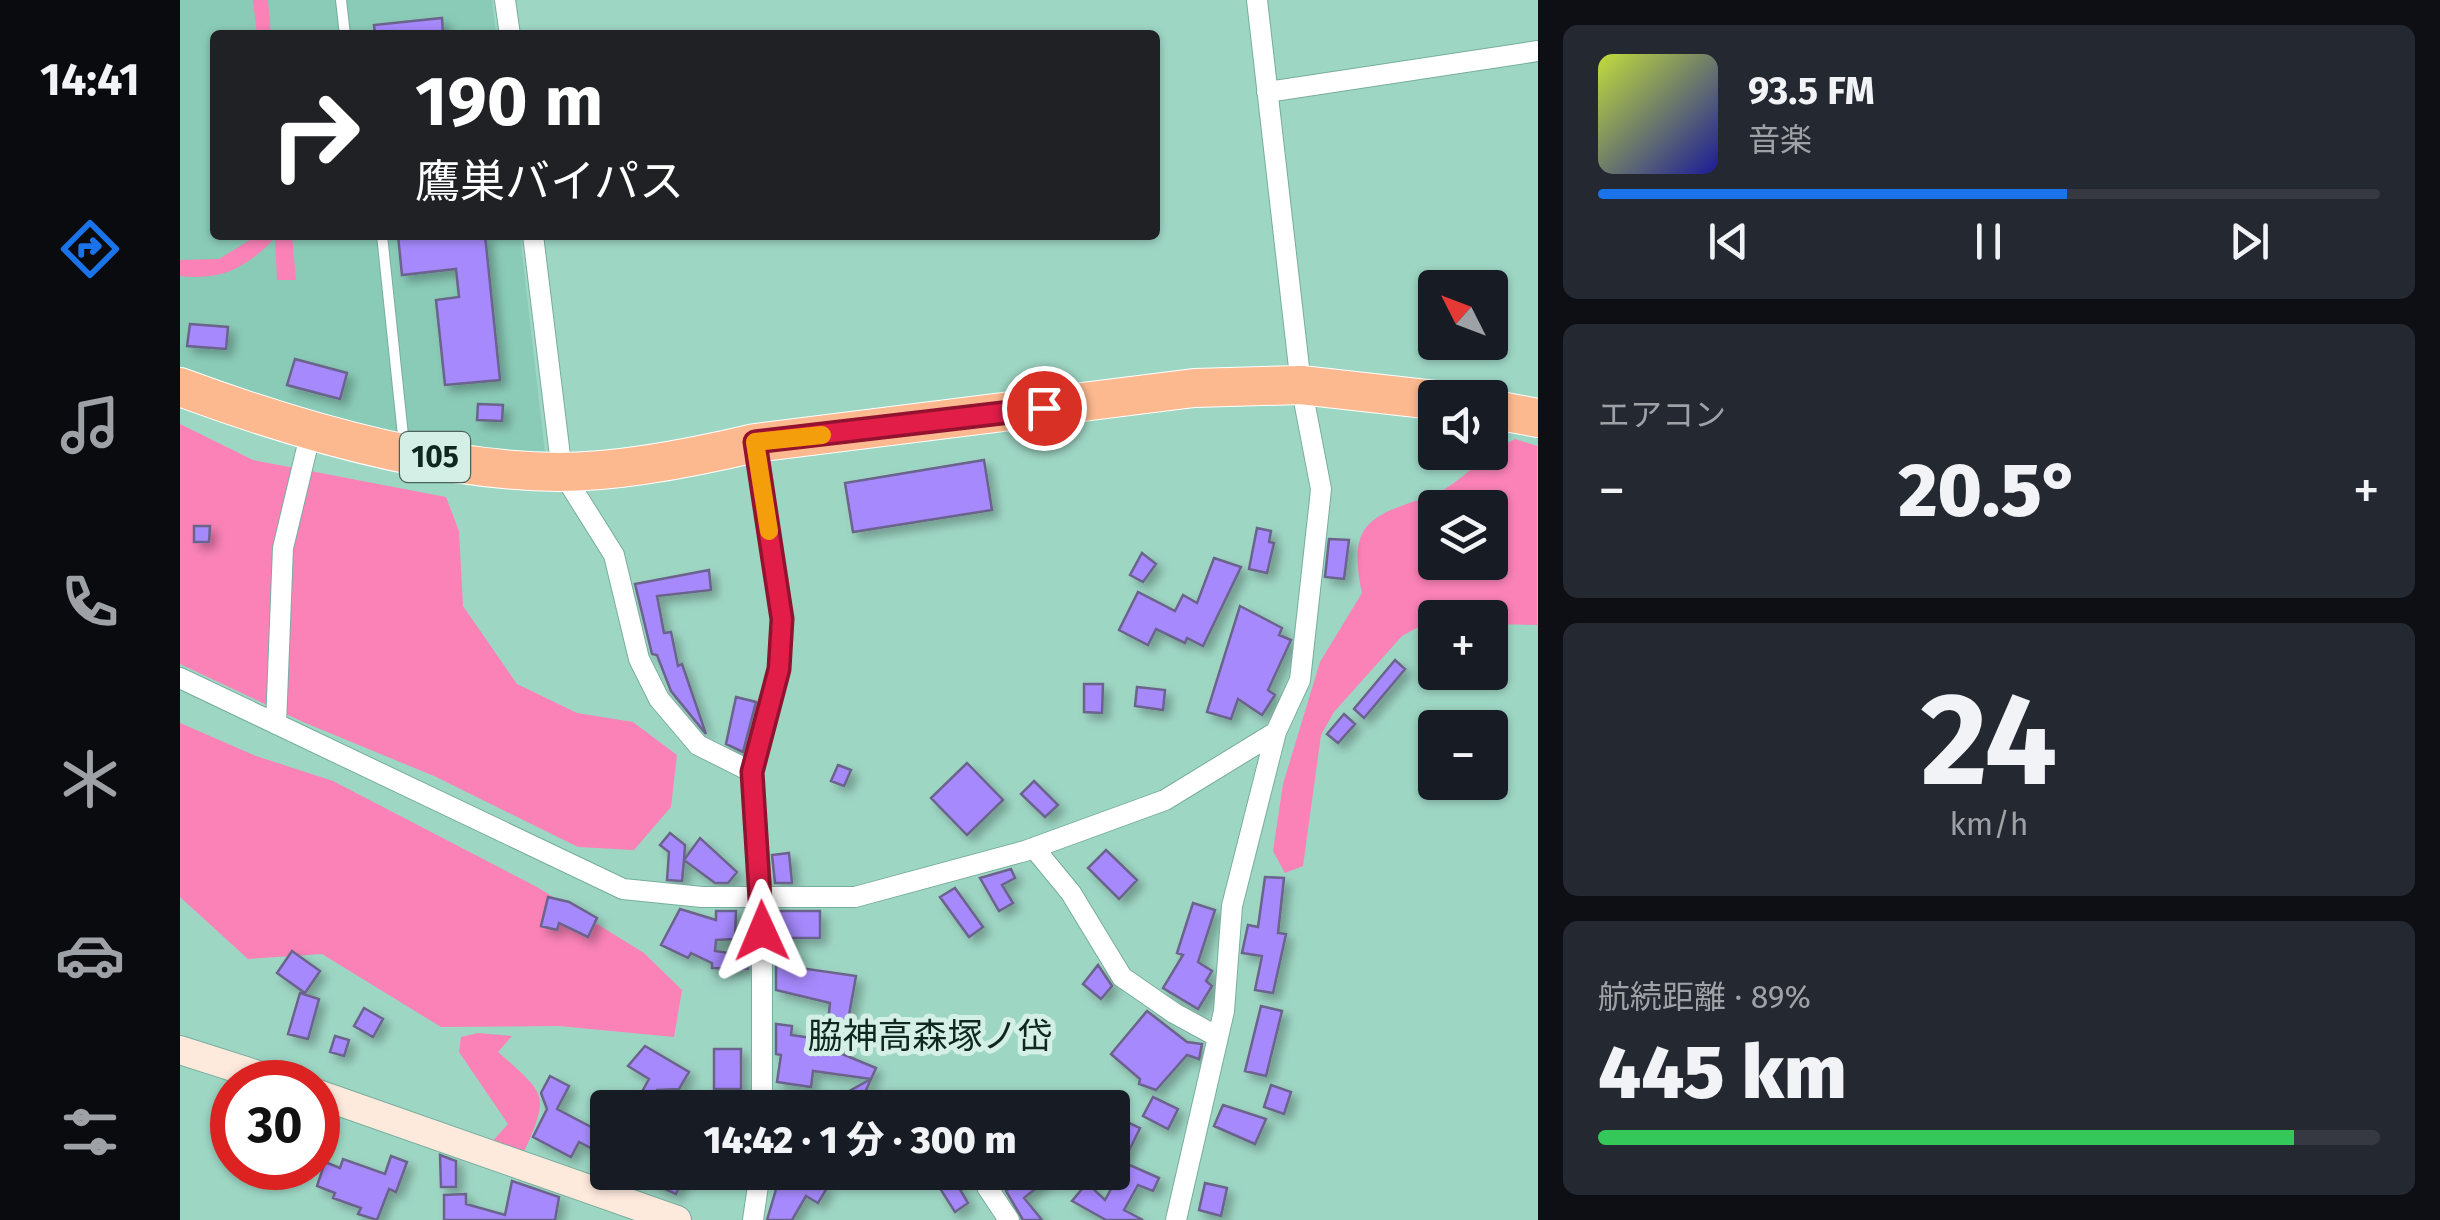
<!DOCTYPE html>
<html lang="ja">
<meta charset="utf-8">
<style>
:root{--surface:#171b24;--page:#242831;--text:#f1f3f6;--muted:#9ea1a6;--line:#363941;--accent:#1a73e8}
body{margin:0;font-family:"Fira Sans","Noto Sans JP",sans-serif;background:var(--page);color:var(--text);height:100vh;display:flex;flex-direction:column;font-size:38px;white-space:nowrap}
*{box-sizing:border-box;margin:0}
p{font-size:32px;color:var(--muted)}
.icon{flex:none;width:55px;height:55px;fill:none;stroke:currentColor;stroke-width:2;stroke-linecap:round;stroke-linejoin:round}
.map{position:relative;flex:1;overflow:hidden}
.details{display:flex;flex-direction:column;gap:25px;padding:25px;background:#0d0f14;width:902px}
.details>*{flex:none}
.banner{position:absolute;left:30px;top:30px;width:950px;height:210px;border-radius:10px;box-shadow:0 2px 8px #0004;background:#202124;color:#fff;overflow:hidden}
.needle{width:65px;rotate:312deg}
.buttons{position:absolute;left:1238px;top:270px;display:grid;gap:20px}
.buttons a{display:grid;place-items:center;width:90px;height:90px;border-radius:10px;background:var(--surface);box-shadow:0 2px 8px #0004;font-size:50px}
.speed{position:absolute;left:30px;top:1060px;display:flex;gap:20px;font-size:50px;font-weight:700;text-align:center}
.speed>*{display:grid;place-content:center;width:130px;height:130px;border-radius:50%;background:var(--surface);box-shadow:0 2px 8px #0004;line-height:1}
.speed .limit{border:15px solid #d22;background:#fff;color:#111}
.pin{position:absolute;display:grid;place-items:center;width:85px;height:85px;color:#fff;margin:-42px;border:5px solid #fff;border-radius:50%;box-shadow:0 2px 10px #0007}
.me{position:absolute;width:110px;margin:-55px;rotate:359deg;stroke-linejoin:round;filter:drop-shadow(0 0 8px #0008)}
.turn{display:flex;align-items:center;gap:35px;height:210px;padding:0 40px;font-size:45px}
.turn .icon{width:130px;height:130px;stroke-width:2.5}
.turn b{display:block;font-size:70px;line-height:85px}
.big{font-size:75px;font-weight:800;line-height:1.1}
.details .tile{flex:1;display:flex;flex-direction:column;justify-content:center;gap:15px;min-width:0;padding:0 35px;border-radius:15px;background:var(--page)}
.details .dial{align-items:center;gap:0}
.dial b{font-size:130px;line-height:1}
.song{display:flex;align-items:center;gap:30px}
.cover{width:120px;height:120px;border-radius:15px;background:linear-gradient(135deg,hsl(70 70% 55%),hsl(240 70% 35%))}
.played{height:10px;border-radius:5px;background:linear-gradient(90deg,var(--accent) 60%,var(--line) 60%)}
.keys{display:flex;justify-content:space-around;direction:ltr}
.heat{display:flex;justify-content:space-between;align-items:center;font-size:55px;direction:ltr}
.charge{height:15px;border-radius:8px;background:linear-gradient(90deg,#34c759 89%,var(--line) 0)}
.trip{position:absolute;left:410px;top:1090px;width:540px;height:100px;border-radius:10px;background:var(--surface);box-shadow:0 2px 8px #0004;font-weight:800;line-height:100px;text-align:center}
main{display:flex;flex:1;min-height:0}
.dock{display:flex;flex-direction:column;width:180px;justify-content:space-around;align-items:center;background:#090b0e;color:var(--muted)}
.dock .icon{width:70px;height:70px}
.dock .on{color:var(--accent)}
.dock b{font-size:45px;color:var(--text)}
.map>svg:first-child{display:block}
.built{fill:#8acbb7}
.green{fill:#fa82b7;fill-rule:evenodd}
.building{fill:#a689fd;stroke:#6b638b;stroke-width:2.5;filter:url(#shadow)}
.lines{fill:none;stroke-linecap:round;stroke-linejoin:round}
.lane-casing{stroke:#77ad9d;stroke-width:12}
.street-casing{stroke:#77ad9d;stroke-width:22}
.secondary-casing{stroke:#77ad9d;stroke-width:30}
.highway-casing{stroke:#fff;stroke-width:40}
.lane{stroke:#fff;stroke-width:10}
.street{stroke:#fff;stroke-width:20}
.secondary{stroke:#feeadd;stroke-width:28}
.highway{stroke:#fcb98f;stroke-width:38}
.route-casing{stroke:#92132f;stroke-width:25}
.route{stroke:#e11d48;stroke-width:18}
.slow{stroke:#f59e0b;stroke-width:18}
.labels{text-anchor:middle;stroke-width:10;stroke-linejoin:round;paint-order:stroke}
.shield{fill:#d4f0e6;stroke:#4b635b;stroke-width:2.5}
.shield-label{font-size:30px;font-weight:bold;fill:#102720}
.neighbourhood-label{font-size:35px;fill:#102720;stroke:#d4f0e6}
</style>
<main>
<nav class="dock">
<b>14:41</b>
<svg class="icon on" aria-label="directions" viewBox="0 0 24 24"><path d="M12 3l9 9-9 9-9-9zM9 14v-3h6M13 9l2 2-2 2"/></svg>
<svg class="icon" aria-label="music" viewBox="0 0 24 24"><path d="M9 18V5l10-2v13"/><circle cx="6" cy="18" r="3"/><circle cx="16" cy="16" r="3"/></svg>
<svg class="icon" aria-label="phone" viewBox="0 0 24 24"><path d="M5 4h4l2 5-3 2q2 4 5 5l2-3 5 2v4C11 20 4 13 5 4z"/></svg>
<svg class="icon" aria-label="climate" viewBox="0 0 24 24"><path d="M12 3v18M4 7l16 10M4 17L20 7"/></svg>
<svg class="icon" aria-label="car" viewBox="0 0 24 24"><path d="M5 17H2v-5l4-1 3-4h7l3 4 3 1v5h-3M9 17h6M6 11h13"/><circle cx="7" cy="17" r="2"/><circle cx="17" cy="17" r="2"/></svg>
<svg class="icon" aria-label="filters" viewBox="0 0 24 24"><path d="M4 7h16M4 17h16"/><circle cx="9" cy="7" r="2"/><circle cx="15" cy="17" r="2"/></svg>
</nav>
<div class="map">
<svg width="1358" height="1220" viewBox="0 0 1358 1220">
<defs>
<filter id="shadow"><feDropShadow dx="6" dy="6" stdDeviation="5" flood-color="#0004"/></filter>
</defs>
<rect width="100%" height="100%" fill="#9ed6c4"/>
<!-- built -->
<path class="built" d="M0,0H312L316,35H35V235H340L366,461L114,417L0,376Z"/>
<!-- green -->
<path class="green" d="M73,0H88L91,35H77Z
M78,235H112L116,280H97L95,238C66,268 42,281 0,276V260L39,259Z
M0,424L73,460L266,497L279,531L283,606L337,684L397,713L453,722L497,755L491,807L454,850L398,847L254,776L123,722L0,664Z
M1335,439L1357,446V625L1310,624V618H1255L1222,636L1154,712L1141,735L1123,866L1105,873L1093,851L1103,784L1140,662L1182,593C1178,576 1174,548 1183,532C1198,506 1242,503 1265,489C1290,473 1309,451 1335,439ZM1255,508H1310V562H1255Z
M0,723L76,756L153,781L357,887L464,953L502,990L494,1037L379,1026L261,1027L142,954L68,959L0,897Z
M298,1033L332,1036L318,1052C369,1097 369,1094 342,1157L310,1144L328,1124L279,1052L281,1037Z"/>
<!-- building -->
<path class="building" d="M262,18L263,35H195L194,25Z
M218,235H305L320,380L265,385L256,300L279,297L276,269L222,275Z
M10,324L48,327L46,349L7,346Z
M115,359L167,373L160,399L107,385Z
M298,404L323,405L322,421L297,420Z
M804,460L812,510L673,532L665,483Z
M14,526H30L29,542H14Z
M1077,528L1091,531L1089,542L1094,543L1087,573L1069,569Z
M1149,539L1169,540L1164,579L1145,577Z
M962,553L976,564L963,582L950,575Z
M1034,558L1061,567L1023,646L1007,638L1005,643L976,629L968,645L939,630L958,592L995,611L1003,595L1017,603Z
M529,570L531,590L477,596L484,633L491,632L498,666L502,664L526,734L491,691L477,655L472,654L455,584Z
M1060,606L1102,628L1099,635L1111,640L1088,690L1095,695L1082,715L1058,699L1051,719L1027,712Z
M1215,660L1225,669L1184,718L1174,709Z
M904,684H923L922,713L904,712Z
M957,687L985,690L983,710L955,706Z
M556,697L576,702L563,752L546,744Z
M1164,714L1175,724L1158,743L1147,734Z
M787,763L823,800L787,835L751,798Z
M658,765L671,770L664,786L651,781Z
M854,781L878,805L865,817L841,794Z
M490,833L505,845L504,860L520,838L557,872L548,883H535L504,860L502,881L487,880L489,852L480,845Z
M926,850L957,880L939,899L908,868Z
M609,853L612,883H595L592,855Z
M831,869L835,878L822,885L833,903L819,911L800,878Z
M1085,877L1104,878L1098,933L1106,934L1093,993L1075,990L1082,956L1062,953L1068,925L1078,927Z
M775,888L803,927L789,937L760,897Z
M368,897L389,902L417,918L408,937L379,923L377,930L361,926Z
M1013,903L1035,910L1018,962L1032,971L1026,981L1032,986L1018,1009L983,988L1003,955L997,953Z
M500,909L536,920V911H556L555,939L536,940L535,951L568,956V969L532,968V963L511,953L508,958L481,945Z
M596,911H640V938H596Z
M112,951L140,971L125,993L97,973Z
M596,960L614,962L613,967L676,976L662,1054L696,1068L691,1079L633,1071L631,1087L597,1082L601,1055L596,1054V1024L612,1026L611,1035L646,1040L650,1003L596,990Z
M918,965L932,986L921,999L903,984Z
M120,993L139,999L128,1039L108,1034Z
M1081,1006L1102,1011L1086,1076L1065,1071Z
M184,1008L203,1019L193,1037L174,1026Z
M967,1011L1007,1042L1022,1044L1019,1059L1007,1055L976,1090L959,1084L960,1079L931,1054Z
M155,1036L169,1040L164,1056L150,1052Z
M465,1046L509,1072L499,1089L476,1090L495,1097L489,1108H453L469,1079L448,1066Z
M534,1049H561V1089H534Z
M370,1076L389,1086L377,1109L428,1136V1157L399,1142L391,1157L353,1137L367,1109L361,1093Z
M691,1079L678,1108H639Z
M1091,1085L1111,1092L1104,1114L1084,1107Z
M973,1097L998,1109L988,1129L963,1116Z
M1043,1105L1086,1119L1075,1144L1034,1126Z
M932,1115L960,1128L943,1163L932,1158Z
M260,1155L276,1161V1187H261Z
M211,1156L227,1162L216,1192L209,1189L197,1220L178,1214L181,1208L153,1198L155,1193L137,1186L145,1162L160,1168L163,1159L205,1174Z
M945,1163L979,1178L973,1191L958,1185L944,1210L963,1220H926L892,1201L907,1183L925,1200Z
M479,1172H505L496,1194L474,1184Z
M594,1172H620L647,1188L638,1203L626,1196L612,1220H587L597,1186Z
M839,1172H856L864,1182L844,1198L862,1220H843L826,1191L843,1178Z
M332,1181L379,1197L375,1220H264V1195L286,1194V1204L325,1215Z
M775,1181L788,1203L775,1212L761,1190Z
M1025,1183L1047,1188L1041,1216L1019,1210Z"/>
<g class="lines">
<!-- lane casing -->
<g class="lane-casing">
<path id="lane" d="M161,0L165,35
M202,235L224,445"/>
</g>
<!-- street casing -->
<g class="street-casing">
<path id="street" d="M325,0L330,35
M1087,92L1358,51
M353,235L382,472L434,555L459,659L479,699L518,745L572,772
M575,443L602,619L599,669L572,772L582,896V1108
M0,678L443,889L522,897H675L845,851L985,800L1096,732
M96,724L103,548L131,431
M854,848L891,893L942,977L994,1013L1038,1037
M804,1172L807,1187L829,1220
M573,1220L580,1172
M996,1220L1044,1011L1052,906L1096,732L1120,680L1139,508L1141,489L1121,385L1077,0"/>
</g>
<!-- secondary casing -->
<g class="secondary-casing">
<path id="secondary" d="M0,1050L100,1082
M138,1094L497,1220"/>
</g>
<!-- highway casing -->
<g class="highway-casing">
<path id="highway" d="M0,387C116,430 255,471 379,472C440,472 516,457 575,443L1014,388L1121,385L1255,400
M1310,409L1358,418"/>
</g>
<!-- lane -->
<use href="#lane" class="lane"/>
<!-- street -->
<use href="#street" class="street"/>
<!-- secondary -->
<use href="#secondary" class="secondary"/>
<!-- highway -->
<use href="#highway" class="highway"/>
</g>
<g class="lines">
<!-- route casing -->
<g class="route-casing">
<path id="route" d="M582,931L572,772L599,669L602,619L575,442L864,408"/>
</g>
<!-- route -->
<use href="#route" class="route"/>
<!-- slow -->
<path class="slow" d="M589,531L575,442L642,435"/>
</g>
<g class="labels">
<!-- shield labels -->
<rect class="shield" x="220" y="432" width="70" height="50" rx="8"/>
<g class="shield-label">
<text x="255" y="467">105</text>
</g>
<!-- neighbourhood labels -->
<g class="neighbourhood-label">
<text x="750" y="1048">脇神高森塚ノ岱</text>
</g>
</g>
</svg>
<div class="buttons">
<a><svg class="needle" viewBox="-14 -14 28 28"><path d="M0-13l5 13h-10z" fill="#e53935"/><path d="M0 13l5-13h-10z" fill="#9ea1a6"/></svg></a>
<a><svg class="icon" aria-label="sound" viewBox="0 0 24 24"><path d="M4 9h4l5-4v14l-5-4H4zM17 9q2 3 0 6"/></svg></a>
<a><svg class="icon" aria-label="layers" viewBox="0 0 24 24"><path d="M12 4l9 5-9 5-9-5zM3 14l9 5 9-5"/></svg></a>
<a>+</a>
<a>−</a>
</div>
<div class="speed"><div class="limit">30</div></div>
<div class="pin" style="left:864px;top:408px;background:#d93025"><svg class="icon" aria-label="arrive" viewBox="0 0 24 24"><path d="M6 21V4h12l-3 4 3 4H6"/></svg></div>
<svg class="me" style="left:582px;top:931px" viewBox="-20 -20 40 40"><path d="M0-17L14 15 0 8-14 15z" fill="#e11d48" stroke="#fff" stroke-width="4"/></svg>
<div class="trip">14:42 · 1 分 · 300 m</div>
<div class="banner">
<div class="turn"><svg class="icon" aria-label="right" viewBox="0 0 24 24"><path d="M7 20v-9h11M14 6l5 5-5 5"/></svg><div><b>190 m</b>鷹巣バイパス</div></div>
</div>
</div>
<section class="details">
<div class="tile">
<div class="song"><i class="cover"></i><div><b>93.5 FM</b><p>音楽</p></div></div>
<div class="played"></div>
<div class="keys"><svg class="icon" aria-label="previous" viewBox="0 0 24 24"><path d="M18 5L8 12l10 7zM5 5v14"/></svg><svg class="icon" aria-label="pause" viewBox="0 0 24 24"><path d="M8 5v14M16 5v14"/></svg><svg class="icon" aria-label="next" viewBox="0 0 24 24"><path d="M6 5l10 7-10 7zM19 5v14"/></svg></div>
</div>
<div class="tile"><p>エアコン</p>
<div class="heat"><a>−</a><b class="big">20.5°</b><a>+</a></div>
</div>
<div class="tile dial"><b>24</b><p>km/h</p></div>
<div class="tile"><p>航続距離 · 89%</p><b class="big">445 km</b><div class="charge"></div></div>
</section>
</main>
